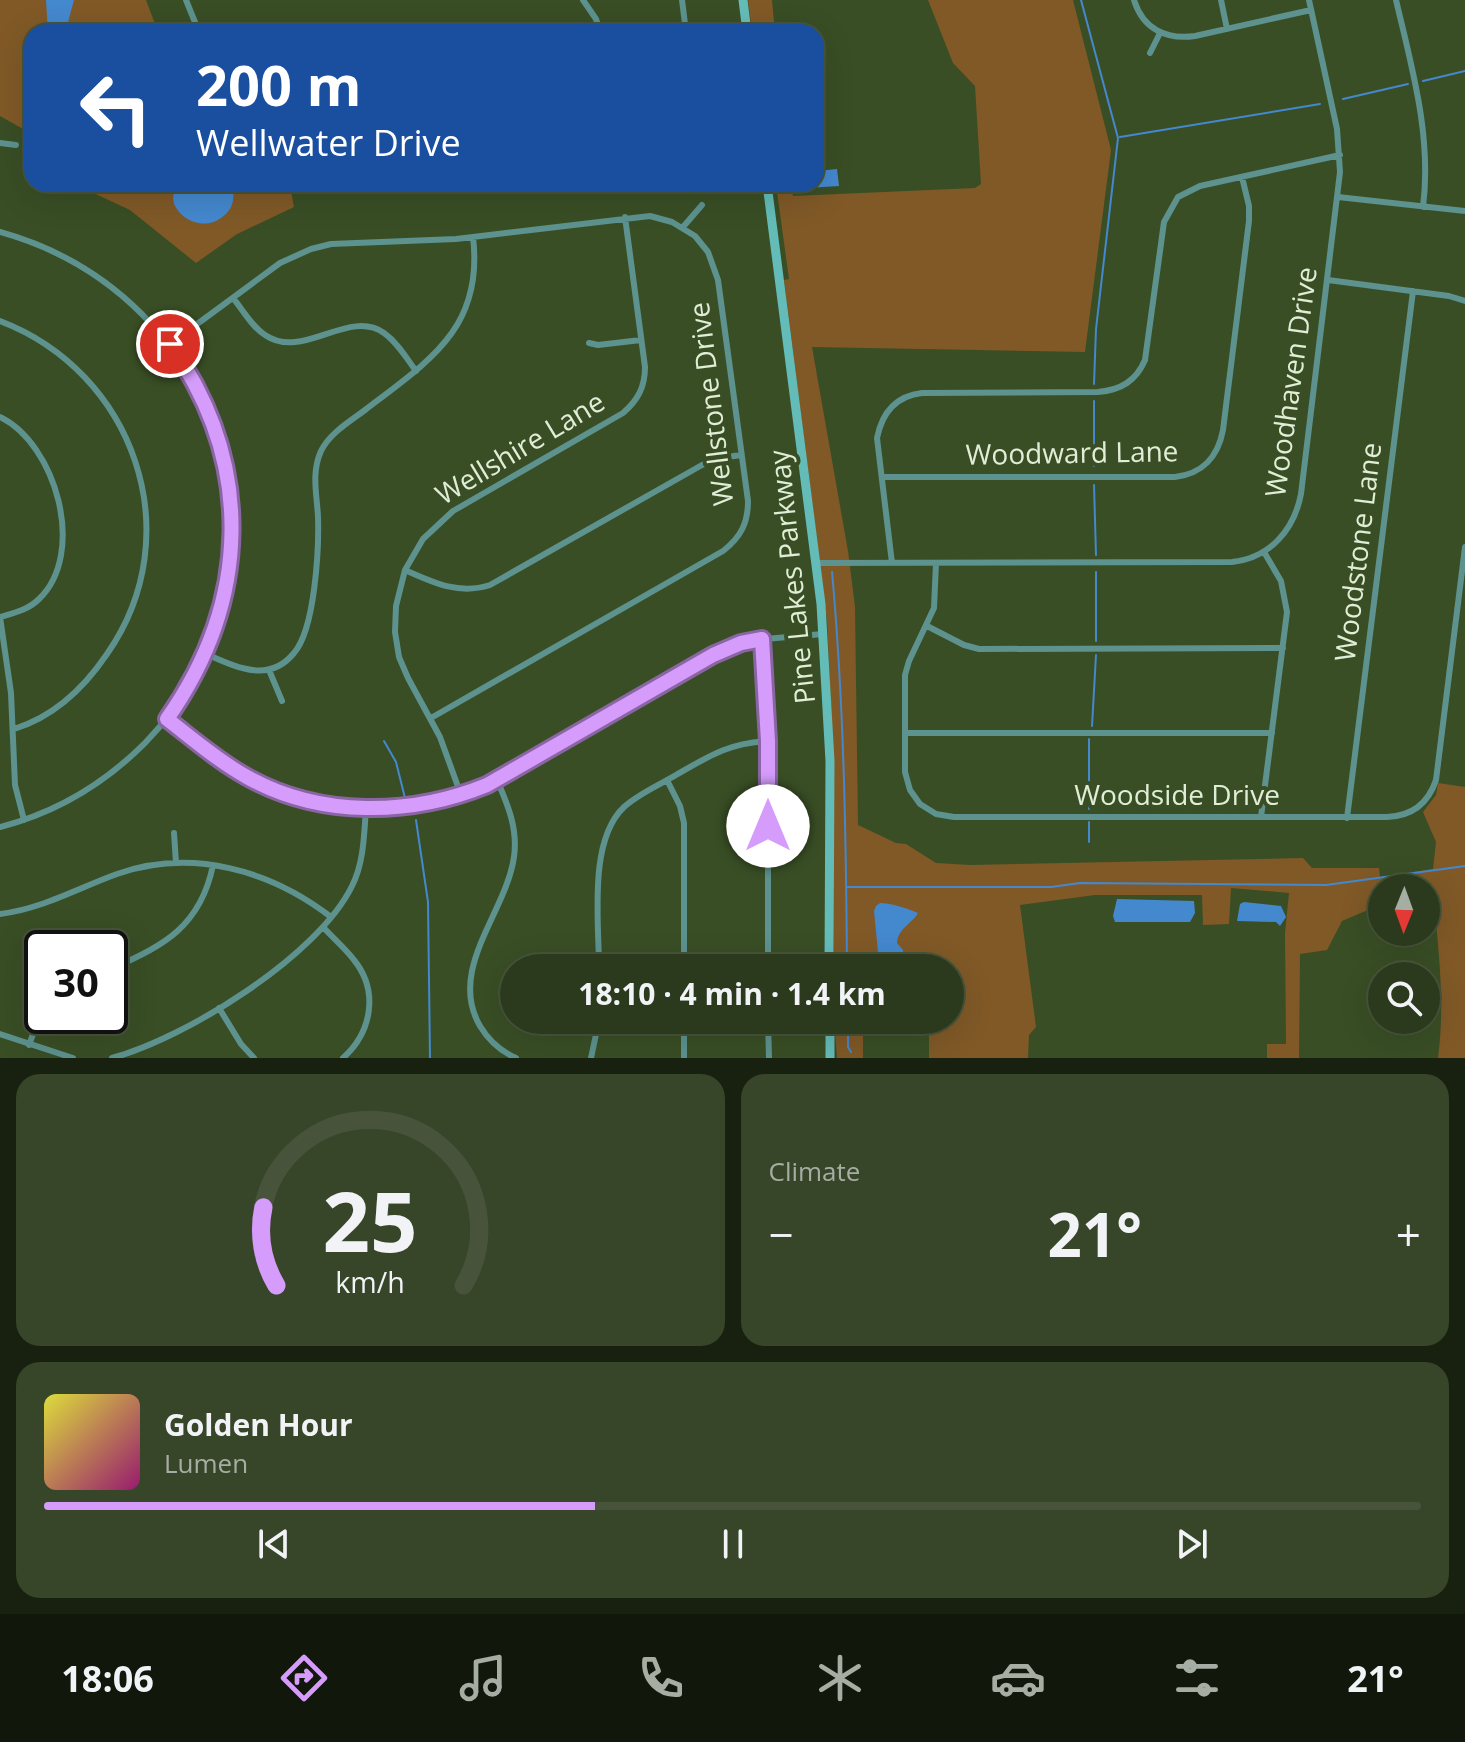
<!DOCTYPE html>
<meta charset="utf-8">
<style>
:root{--surface:#2b3a1c;--page:#374529;--text:#f1f3f6;--muted:#a6ada3;--line:#47543b;--accent:#d59cfb}
body{margin:0;font-family:"Open Sans",sans-serif;background:var(--page);color:var(--text);height:100vh;display:flex;flex-direction:column;font-size:30px;white-space:nowrap}
*{box-sizing:border-box;margin:0}
p{font-size:26px;color:var(--muted)}
.icon{flex:none;width:44px;height:44px;fill:none;stroke:currentColor;stroke-width:2;stroke-linecap:round;stroke-linejoin:round}
.map{position:relative;height:1058px;overflow:hidden}
.details{display:flex;flex-direction:column;gap:16px;padding:16px;background:#18200f;flex:1}
.details>*{flex:none}
.guide{position:absolute;left:24px;top:24px;width:800px;height:168px;border-radius:24px;box-shadow:0 8px 32px #0002,0 0 0 2px var(--line);background:#1a4fa0;color:#fff;overflow:hidden}
.needle{width:52px;rotate:181deg}
.buttons{position:absolute;left:1368px;top:874px;display:grid;gap:16px}
.buttons a{display:grid;place-items:center;width:72px;height:72px;border-radius:50%;background:var(--surface);box-shadow:0 8px 32px #0002,0 0 0 2px var(--line);font-size:40px}
.speed{position:absolute;left:24px;top:930px;display:flex;gap:16px;font-size:40px;font-weight:700;text-align:center}
.speed>*{display:grid;place-content:center;width:104px;height:104px;border-radius:50%;background:var(--surface);box-shadow:0 8px 32px #0002,0 0 0 2px var(--line);line-height:1}
.speed .limit{border:4px solid #111;border-radius:12px;background:#fff;color:#111}
.pin{position:absolute;display:grid;place-items:center;width:68px;height:68px;color:#fff;margin:-34px;border:4px solid #fff;border-radius:50%;box-shadow:0 2px 8px #0007}
.me{position:absolute;width:88px;margin:-44px;rotate:0deg;stroke-linejoin:round;filter:drop-shadow(0 0 6px #0008)}
.turn{display:flex;align-items:center;gap:28px;height:168px;padding:0 40px;font-size:36px}
.turn .icon{width:104px;height:104px;stroke-width:2.5}
.turn b{display:block;font-size:56px;line-height:68px}
.big{font-size:60px;font-weight:700;line-height:1.1}
.details .card{flex:1;display:flex;flex-direction:column;justify-content:center;gap:12px;min-width:0;padding:0 28px;border-radius:24px;background:var(--page)}
.details .dial{align-items:center;gap:0}
.dial svg{height:208px;overflow:visible;fill:none;stroke:var(--line);stroke-width:7;stroke-linecap:round;text-anchor:middle}
.dial text{fill:var(--text);stroke:none}
.song{display:flex;align-items:center;gap:24px}
.cover{width:96px;height:96px;border-radius:12px;background:linear-gradient(135deg,hsl(60 70% 55%),hsl(320 70% 35%))}
.played{height:8px;border-radius:4px;background:linear-gradient(90deg,var(--accent) 40%,var(--line) 40%)}
.keys{display:flex;justify-content:space-around;direction:ltr}
.heat{display:flex;justify-content:space-between;align-items:center;font-size:44px;direction:ltr}
.details .tiles{flex:1;display:grid;gap:16px;grid-template-columns:1fr 1fr}
.card:last-child{grid-column:span 2}
.trip{position:absolute;left:500px;top:954px;width:464px;height:80px;border-radius:40px;background:var(--surface);box-shadow:0 8px 32px #0002,0 0 0 2px var(--line);font-weight:700;line-height:80px;text-align:center}
.dock{display:flex;height:128px;justify-content:space-around;align-items:center;background:#11170b;color:var(--muted)}
.dock .icon{width:56px;height:56px}
.dock .active{color:var(--accent)}
.dock b{font-size:36px;color:var(--text)}
.map>svg:first-child{display:block}
.green{fill:#805927}
.water{fill:#4488ce}
.lines{fill:none;stroke-linecap:round;stroke-linejoin:round}
.stream{stroke:#4488ce;stroke-width:2}
.street{stroke:#5d928f;stroke-width:6}
.secondary{stroke:#64bcb8;stroke-width:9}
.route-casing{stroke:#8a65a3;stroke-width:20}
.route{stroke:#d59cfb;stroke-width:14}
.labels{text-anchor:middle;stroke-width:8;stroke-linejoin:round;paint-order:stroke}
.street-label{font-size:28px;fill:#e1eed7;stroke:#394e25}
</style>
<div class="map">
<svg width="1465" height="1058" viewBox="0 0 1465 1058">
<rect width="100%" height="100%" fill="#394e25"/>
<!-- green -->
<path class="green" d="M0,0H146L158,32H32V134L0,116Z
M748,0H772L775,32H752Z
M928,0H1073L1111,150L1085,352L812,347L848,551L855,607L858,825L896,843L906,844L936,863L970,865L1303,858L1312,868H1379L1380,877L1433,869L1436,842L1423,812L1436,795L1438,783L1465,787V1058H1438C1445,1005 1439,954 1434,902L1426,901V888H1382V904L1342,921L1327,950L1300,954L1299,1058H1267V1044H1286L1285,933L1289,893L1231,888L1229,924L1203,925L1202,895H1095L1020,905L1036,1027L1029,1035L1028,1058H929V1020H950V968H917V958H863V968H834V771L827,620L784,280L789,279L776,184H791L793,196L975,188L981,184L975,86L953,63Z
M74,184H274L291,191L294,207L237,234L196,263L130,210Z
M834,1020H863V1058H837Z"/>
<!-- water -->
<path class="water" d="M46,0H74L67,26L62,32H48Z
M837,169L839,186L807,188L805,184H816V171Z
M186,184H193L203,190L210,184H232C235,198 234,209 221,218C193,239 152,195 186,184Z
M1117,899L1194,901L1195,913L1190,922H1115L1113,916Z
M1244,902L1281,906L1286,917L1280,926L1276,922L1237,921L1240,904Z
M880,903C891,903 909,909 918,913C913,923 898,928 897,943L903,950V953L878,952L874,911L876,906Z"/>
<g class="lines">
<!-- stream -->
<path class="stream" d="M1081,0L1118,138L1096,329L1094,384
M1423,81L1465,71
M1343,99L1408,84
M1120,137L1320,104
M1094,466V401
M1094,485L1096,555
M832,572C844,704 846,836 847,968
M1096,641V572
M1092,726L1096,655
M1089,739V809
M384,741L396,762L405,798
M416,820L428,902L430,1058
M1089,822V842
M846,887H1051L1080,883L1326,885L1465,866
M848,1020V1047L851,1052"/>
<!-- street -->
<path class="street" d="M186,0L199,32
M583,0L596,19L600,32
M682,0L686,32
M1134,0C1143,29 1166,40 1195,36L1311,10
M1221,0L1227,29
M1396,0C1412,68 1432,137 1423,207
M1150,53L1160,33
M0,143L16,145
M1338,197L1465,211
M683,227L702,205
M0,232C227,295 312,570 145,743C105,783 55,813 0,827
M1328,280L1449,296L1465,301
M233,298C243,310 252,327 265,335C303,361 348,308 384,333C398,343 407,359 416,371
M0,321C134,372 191,534 107,654C84,688 53,717 14,729
M589,343L598,345L641,340
M170,344L280,263L311,249L331,244L456,239L650,216L672,222L695,236L708,252L718,280L748,501C748,523 741,537 723,551L431,718
M0,417C56,444 87,553 39,599C28,610 14,613 0,617L11,693L15,785L24,820
M882,477H1175C1202,474 1218,457 1223,430L1249,221V206L1242,177
M817,563L1232,562C1270,558 1294,530 1301,494L1340,172L1337,129L1309,0
M892,563L877,438C882,413 896,396 922,393L1098,392C1121,390 1136,381 1145,360L1164,222L1178,197L1200,186L1340,155
M936,563L934,608L909,661L905,675V772L910,790L920,804L936,814L954,817H1387C1412,816 1428,804 1436,780L1465,547
M405,570C434,583 459,595 490,585L702,465L720,458L741,455
M927,626L964,645L979,649L1283,648
M762,639L768,741V968
M206,654C236,667 269,684 294,653C315,629 319,549 318,517C317,495 311,473 321,451C330,433 349,422 365,410C429,361 484,328 473,237
M269,670L282,701
M167,719C194,740 220,764 251,779C443,872 566,722 726,648L752,640L823,634
M905,733H1272
M497,780C508,805 518,829 514,857C506,913 447,969 480,1026C489,1041 500,1051 516,1058
M667,780L680,806L684,823V968
M461,795L440,737L408,678L399,657L395,632L396,606L405,570L423,539L453,511L623,413C638,400 645,387 645,367L625,217
M1261,817L1287,612L1281,581L1264,552
M1347,818L1413,291
M174,833L176,863
M0,914C42,909 78,888 117,874C192,848 270,870 331,917
M323,927C333,938 345,948 354,960C379,991 372,1032 343,1058
M599,968C599,922 588,841 624,807C638,794 659,785 676,775C709,756 729,743 768,741
M110,969C164,947 201,925 213,865
M219,1008L241,1044L254,1058
M768,1020L769,1058
M0,1034L73,1058
M29,1045L42,1010
M112,1058C186,1038 318,956 352,886C364,862 364,835 366,808
M591,1058L599,1020
M684,1058V1020"/>
<!-- secondary -->
<path class="secondary" d="M743,0L747,32
M767,184L821,604L830,761L829,968
M830,1020V1058"/>
</g>
<g class="lines">
<!-- route casing -->
<g class="route-casing">
<path id="route" d="M170,344C255,464 250,601 167,719C193,739 218,761 247,777C320,818 411,816 487,785L713,655L741,643L762,639L768,741V826"/>
</g>
<!-- route -->
<use href="#route" class="route"/>
</g>
<g class="labels">
<!-- street labels -->
<g class="street-label">
<text transform="translate(1291 382) rotate(-82)" y="10">Woodhaven Drive</text>
<text transform="translate(711 404) rotate(-97)" y="10">Wellstone Drive</text>
<text transform="translate(520 448) rotate(-31)" y="10">Wellshire Lane</text>
<text transform="translate(1072 453) rotate(-1)" y="10">Woodward Lane</text>
<text transform="translate(1358 552) rotate(-83)" y="10">Woodstone Lane</text>
<text transform="translate(792 577) rotate(-96)" y="10">Pine Lakes Parkway</text>
<text x="1177" y="805">Woodside Drive</text>
</g>
</g>
</svg>
<div class="buttons">
<a><svg class="needle" viewBox="-14 -14 28 28"><path d="M0-13l5 13h-10z" fill="#e53935"/><path d="M0 13l5-13h-10z" fill="#a6ada3"/></svg></a>
<a><svg class="icon" aria-label="search" viewBox="0 0 24 24"><circle cx="10" cy="10" r="6"/><path d="M15 15l6 6"/></svg></a>
</div>
<div class="speed"><div class="limit">30</div></div>
<div class="pin" style="left:170px;top:344px;background:#d93025"><svg class="icon" aria-label="arrive" viewBox="0 0 24 24"><path d="M6 21V4h12l-3 4 3 4H6"/></svg></div>
<svg class="me" style="left:768px;top:826px" viewBox="-20 -20 40 40"><circle r="19" fill="#fff"/><path d="M0-13L10 11 0 6-10 11z" fill="#d59cfb"/></svg>
<div class="trip">18:10 · 4 min · 1.4 km</div>
<div class="guide">
<div class="turn"><svg class="icon" aria-label="left" viewBox="0 0 24 24"><path d="M17 20v-9H6M10 6l-5 5 5 5"/></svg><div><b>200 m</b>Wellwater Drive</div></div>
</div>
</div>
<section class="details">
<div class="tiles">
<div class="card dial"><svg viewBox="0 0 100 80">
<path d="M14 69A42 42 0 1 1 86 69"/>
<path d="M14 69A42 42 0 0 1 9 39" stroke="#d59cfb"/>
<text x="50" y="56" font-size="32" font-weight="700">25</text>
<text x="50" y="72" font-size="11">km/h</text>
</svg></div>
<div class="card"><p>Climate</p>
<div class="heat"><a>−</a><b class="big">21°</b><a>+</a></div>
</div>
<div class="card">
<div class="song"><i class="cover"></i><div><b>Golden Hour</b><p>Lumen</p></div></div>
<div class="played"></div>
<div class="keys"><svg class="icon" aria-label="previous" viewBox="0 0 24 24"><path d="M18 5L8 12l10 7zM5 5v14"/></svg><svg class="icon" aria-label="pause" viewBox="0 0 24 24"><path d="M8 5v14M16 5v14"/></svg><svg class="icon" aria-label="next" viewBox="0 0 24 24"><path d="M6 5l10 7-10 7zM19 5v14"/></svg></div>
</div>
</div>
</section>
<nav class="dock">
<b>18:06</b>
<svg class="icon active" aria-label="directions" viewBox="0 0 24 24"><path d="M12 3l9 9-9 9-9-9zM9 14v-3h6M13 9l2 2-2 2"/></svg>
<svg class="icon" aria-label="music" viewBox="0 0 24 24"><path d="M9 18V5l10-2v13"/><circle cx="6" cy="18" r="3"/><circle cx="16" cy="16" r="3"/></svg>
<svg class="icon" aria-label="phone" viewBox="0 0 24 24"><path d="M5 4h4l2 5-3 2q2 4 5 5l2-3 5 2v4C11 20 4 13 5 4z"/></svg>
<svg class="icon" aria-label="climate" viewBox="0 0 24 24"><path d="M12 3v18M4 7l16 10M4 17L20 7"/></svg>
<svg class="icon" aria-label="car" viewBox="0 0 24 24"><path d="M5 17H2v-5l4-1 3-4h7l3 4 3 1v5h-3M9 17h6M6 11h13"/><circle cx="7" cy="17" r="2"/><circle cx="17" cy="17" r="2"/></svg>
<svg class="icon" aria-label="filters" viewBox="0 0 24 24"><path d="M4 7h16M4 17h16"/><circle cx="9" cy="7" r="2"/><circle cx="15" cy="17" r="2"/></svg>
<b>21°</b>
</nav>
